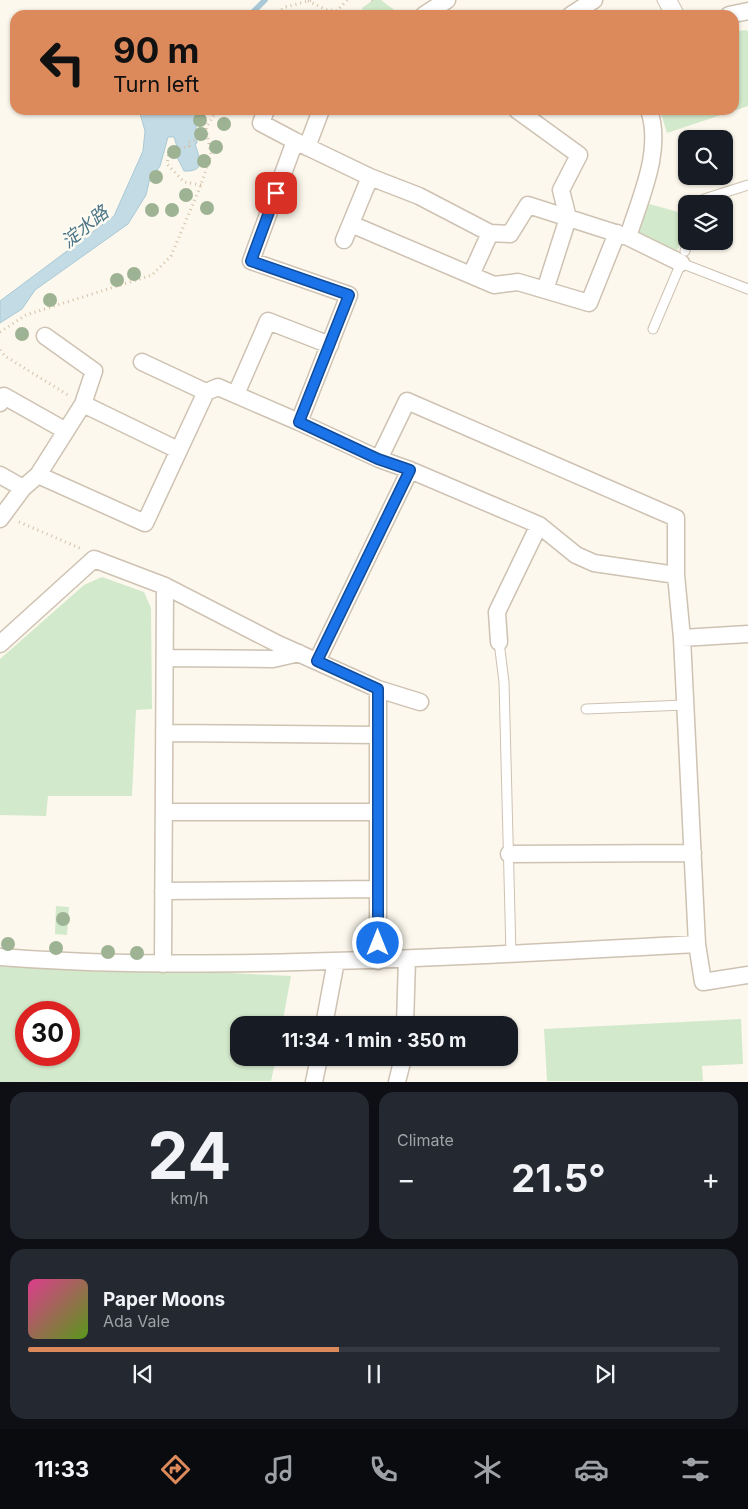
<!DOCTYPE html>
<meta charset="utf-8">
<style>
:root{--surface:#171b24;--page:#242831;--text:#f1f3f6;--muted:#9ea1a6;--line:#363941;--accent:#dc8a5c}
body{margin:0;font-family:Inter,"Noto Sans JP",sans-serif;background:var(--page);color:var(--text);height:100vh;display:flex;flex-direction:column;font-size:19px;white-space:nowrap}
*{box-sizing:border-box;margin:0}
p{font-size:16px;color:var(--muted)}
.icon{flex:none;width:28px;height:28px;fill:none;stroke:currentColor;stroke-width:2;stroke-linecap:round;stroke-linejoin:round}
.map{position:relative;height:1082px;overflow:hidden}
.drawer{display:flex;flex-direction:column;gap:10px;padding:10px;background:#0d0f14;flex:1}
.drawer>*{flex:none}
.top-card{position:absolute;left:10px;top:10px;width:729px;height:105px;border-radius:15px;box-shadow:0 1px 4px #0004;background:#dc8a5c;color:#111;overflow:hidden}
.controls{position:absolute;left:678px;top:130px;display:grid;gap:10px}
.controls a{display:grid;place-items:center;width:55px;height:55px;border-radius:10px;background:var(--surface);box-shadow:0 1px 4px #0004;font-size:25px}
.speed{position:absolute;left:15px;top:1001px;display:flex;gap:10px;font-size:25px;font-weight:700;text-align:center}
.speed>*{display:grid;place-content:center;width:65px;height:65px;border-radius:50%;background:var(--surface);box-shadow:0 1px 4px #0004;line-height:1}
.speed .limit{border:8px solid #d22;background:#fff;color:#111}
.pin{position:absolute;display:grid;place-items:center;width:42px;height:42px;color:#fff;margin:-21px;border-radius:10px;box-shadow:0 2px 8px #0006}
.me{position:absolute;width:55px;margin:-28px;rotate:0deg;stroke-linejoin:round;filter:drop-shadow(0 0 4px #0008)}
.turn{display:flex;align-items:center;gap:18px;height:105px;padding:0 20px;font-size:22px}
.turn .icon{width:65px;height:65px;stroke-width:2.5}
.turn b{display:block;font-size:35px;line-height:42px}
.big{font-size:38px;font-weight:700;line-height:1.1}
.drawer .card{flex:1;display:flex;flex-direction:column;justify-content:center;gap:8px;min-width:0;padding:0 18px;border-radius:15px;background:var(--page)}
.drawer .dial{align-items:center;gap:0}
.dial b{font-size:65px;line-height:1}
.song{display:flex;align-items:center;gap:15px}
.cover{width:60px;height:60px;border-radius:8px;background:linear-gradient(135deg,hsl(330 70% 55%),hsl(90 70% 35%))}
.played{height:5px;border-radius:2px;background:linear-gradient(90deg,var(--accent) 45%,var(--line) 45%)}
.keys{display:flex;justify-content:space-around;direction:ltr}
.heat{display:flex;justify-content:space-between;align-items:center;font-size:28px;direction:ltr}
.drawer .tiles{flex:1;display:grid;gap:10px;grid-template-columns:1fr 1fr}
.card:last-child{grid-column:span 2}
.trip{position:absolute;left:230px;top:1016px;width:288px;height:50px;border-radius:15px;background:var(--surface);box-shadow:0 1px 4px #0004;font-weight:700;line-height:50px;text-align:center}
.dock{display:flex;height:80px;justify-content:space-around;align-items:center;background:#090b0e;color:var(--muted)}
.dock .icon{width:35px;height:35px}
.dock .selected{color:var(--accent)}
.dock b{font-size:22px;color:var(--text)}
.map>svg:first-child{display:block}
.green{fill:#d3e9cb;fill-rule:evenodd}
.water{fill:#c2dbe5;stroke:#a9c9d6}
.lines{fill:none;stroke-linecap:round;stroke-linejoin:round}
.stream{stroke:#a9c9d6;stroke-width:5.5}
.service-casing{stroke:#cec2b2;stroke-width:11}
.minor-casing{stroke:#cec2b2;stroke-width:19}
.path{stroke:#d5c0a8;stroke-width:3;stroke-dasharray:1 4;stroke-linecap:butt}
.service{stroke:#fff;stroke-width:9}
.minor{stroke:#fff;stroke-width:16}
.tree{fill:#9eb393}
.route-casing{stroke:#114b97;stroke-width:12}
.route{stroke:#1a73e8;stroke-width:9}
.labels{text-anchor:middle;stroke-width:5;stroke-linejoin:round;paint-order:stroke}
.water-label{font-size:18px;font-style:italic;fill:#4b7587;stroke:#fefbf3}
</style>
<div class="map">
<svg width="748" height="1082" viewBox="0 0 748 1082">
<rect width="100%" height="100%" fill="#fcf8ed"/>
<!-- green -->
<path class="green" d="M373,0H381L401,15H364L362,8Z
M745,30L748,31V106L667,133L660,110H734V32Z
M649,204L686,214V228L677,252L637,236Z
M102,577L144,592L151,608L152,709L136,710L132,796H48L46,816L0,815V659L84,585Z
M56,906L69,907L67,935L55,934Z
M0,962L291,976L282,1025H239V1058H276L271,1081L0,1082ZM26,1012H69V1055H26Z
M741,1019L743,1064L702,1066L703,1081H547L544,1029Z"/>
<!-- water -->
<path class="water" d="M139,110H195L197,143L195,144C200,159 206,172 184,171L175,153L178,150L174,137H168L160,166L149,182L146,195L128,224L35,290L22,309L0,323V301L114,216L143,151L145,131Z"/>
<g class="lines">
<!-- stream -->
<path class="stream" d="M250,15L265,0"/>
<!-- service casing -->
<g class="service-casing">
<path id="service" d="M662,0L670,15
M672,0L680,15
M702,204L704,199L748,185
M685,251L688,241
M653,329L681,263L748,289
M499,642L504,682L511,954
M586,709L685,705"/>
</g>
<!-- minor casing -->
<g class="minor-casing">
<path id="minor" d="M424,15L447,0
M571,15L594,0
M729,15L748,11
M266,110L261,123L295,141
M517,110L579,155L561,190L568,218L545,290
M649,110C663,151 640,198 628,237L681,263
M307,147L321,110
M351,224L494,285L518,282L589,303L617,233
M344,240L370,177
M471,275L490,233
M142,362L206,392
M236,394L268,321L330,345
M0,403L4,396L66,431
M83,404L178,450
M299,422L349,295L251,261L295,141L370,177L419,196L490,233L510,234L528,205L628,237
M379,459L407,401L676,518V575L682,638L697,944L703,982L748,975
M0,475L23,488
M38,475L145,523L206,392L218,387L299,422L379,459L410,470L539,525L576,555L594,563L676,575
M0,519L23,488L38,475L83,404L94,371L45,336
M682,638L748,634
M499,642L497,612L539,525
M0,644L94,559L165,586L278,644L378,689L420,702
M165,658L273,659L299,653
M317,661L410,470
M378,689V961
M164,733L378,735
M164,812H378
M509,854L693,853
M163,891L378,889
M0,957C86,964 171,964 256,963C404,960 550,952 697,944
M163,964L165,586
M324,1025L336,961
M405,1025L407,959
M314,1082L319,1058
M397,1082L403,1058"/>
</g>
<!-- path -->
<path class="path" d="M372,0L373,1
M308,1L327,10L337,11L347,0
M273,15L286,7L312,0
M201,185L184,182L167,164L169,152L189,146L188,142L208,137
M0,332L26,315L152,275L171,256L201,185L211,155L206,128L217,110
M0,350L5,356L68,395
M19,522L82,549"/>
<!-- service -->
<use href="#service" class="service"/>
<!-- minor -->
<use href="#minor" class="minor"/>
</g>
<!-- trees -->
<g class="tree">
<circle cx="200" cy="120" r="7"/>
<circle cx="224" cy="124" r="7"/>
<circle cx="201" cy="134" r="7"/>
<circle cx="216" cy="147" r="7"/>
<circle cx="174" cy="152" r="7"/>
<circle cx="204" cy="161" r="7"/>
<circle cx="156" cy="177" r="7"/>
<circle cx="186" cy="195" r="7"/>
<circle cx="207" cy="208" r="7"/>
<circle cx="152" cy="210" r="7"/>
<circle cx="172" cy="210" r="7"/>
<circle cx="134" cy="274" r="7"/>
<circle cx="117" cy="280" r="7"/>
<circle cx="50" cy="300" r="7"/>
<circle cx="22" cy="334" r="7"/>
<circle cx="63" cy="919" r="7"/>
<circle cx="8" cy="944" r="7"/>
<circle cx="56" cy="948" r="7"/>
<circle cx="108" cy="952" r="7"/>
<circle cx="137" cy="953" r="7"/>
</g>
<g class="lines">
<!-- route casing -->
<g class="route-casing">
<path id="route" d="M276,193L251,261L349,295L299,422L378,459L410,470L317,661L378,689V943"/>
</g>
<!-- route -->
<use href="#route" class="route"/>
</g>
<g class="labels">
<!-- water labels -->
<g class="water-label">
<text transform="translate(85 227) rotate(-39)" y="6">淀水路</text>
</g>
</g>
</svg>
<div class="controls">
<a><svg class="icon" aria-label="search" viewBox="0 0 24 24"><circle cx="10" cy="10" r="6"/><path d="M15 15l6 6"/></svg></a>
<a><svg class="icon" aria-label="layers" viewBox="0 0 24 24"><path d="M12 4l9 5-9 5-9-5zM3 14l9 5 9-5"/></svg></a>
</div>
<div class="speed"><div class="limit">30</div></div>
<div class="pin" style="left:276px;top:193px;background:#d93025"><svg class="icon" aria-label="arrive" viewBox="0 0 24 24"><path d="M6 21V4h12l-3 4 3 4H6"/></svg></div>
<svg class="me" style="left:378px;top:943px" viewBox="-20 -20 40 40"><circle r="17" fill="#1a73e8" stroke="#fff" stroke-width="3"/><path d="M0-11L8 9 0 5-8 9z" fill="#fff"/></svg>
<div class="trip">11:34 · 1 min · 350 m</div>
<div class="top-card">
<div class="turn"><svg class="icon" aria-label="left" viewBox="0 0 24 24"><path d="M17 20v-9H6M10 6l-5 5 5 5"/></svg><div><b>90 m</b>Turn left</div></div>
</div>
</div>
<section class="drawer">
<div class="tiles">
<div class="card dial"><b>24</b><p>km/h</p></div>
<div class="card"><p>Climate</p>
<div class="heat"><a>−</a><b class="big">21.5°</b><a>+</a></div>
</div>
<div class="card">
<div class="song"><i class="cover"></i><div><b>Paper Moons</b><p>Ada Vale</p></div></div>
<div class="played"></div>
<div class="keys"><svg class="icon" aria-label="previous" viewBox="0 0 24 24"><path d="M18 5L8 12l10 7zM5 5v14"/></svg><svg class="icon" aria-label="pause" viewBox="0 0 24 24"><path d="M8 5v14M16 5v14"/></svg><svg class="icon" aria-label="next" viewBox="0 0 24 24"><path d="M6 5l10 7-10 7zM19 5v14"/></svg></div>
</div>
</div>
</section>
<nav class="dock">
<b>11:33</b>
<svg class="icon selected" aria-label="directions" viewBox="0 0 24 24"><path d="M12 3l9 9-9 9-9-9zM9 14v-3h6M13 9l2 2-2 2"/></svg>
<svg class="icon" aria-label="music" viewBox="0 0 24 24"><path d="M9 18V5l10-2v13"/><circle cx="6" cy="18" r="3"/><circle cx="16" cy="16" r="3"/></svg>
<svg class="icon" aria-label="phone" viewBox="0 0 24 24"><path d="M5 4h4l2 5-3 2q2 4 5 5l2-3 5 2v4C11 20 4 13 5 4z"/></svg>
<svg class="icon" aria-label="climate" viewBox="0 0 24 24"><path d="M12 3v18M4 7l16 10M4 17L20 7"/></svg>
<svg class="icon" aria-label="car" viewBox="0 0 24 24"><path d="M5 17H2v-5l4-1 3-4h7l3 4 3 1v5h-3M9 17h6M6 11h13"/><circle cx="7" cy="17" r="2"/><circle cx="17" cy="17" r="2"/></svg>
<svg class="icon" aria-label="filters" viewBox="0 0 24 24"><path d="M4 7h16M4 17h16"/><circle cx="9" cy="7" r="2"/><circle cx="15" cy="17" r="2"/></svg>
</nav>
